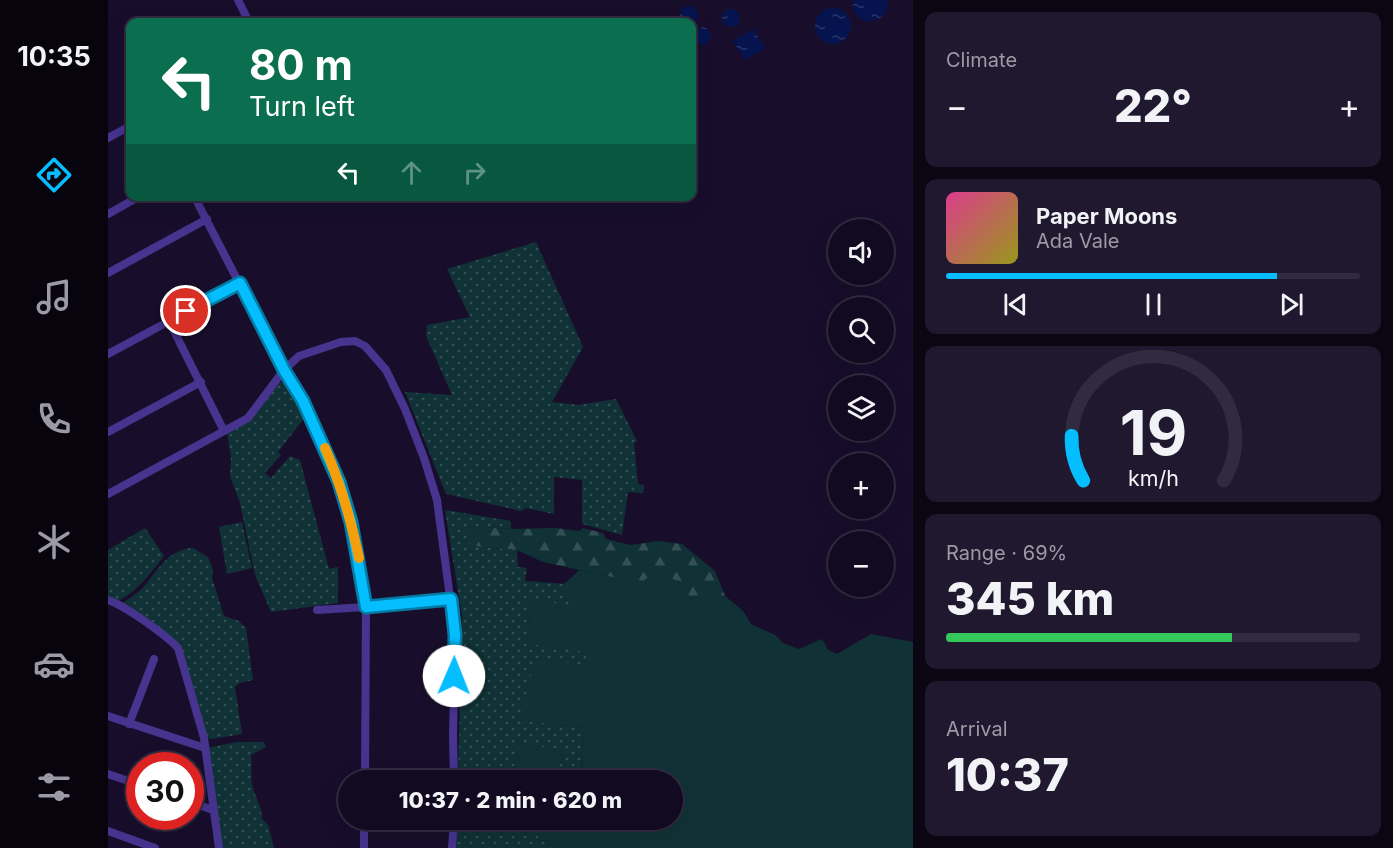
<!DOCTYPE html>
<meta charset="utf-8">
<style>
:root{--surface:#120a21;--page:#1f182e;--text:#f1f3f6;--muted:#9c9aa5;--line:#312b3f;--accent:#05beff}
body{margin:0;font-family:Inter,sans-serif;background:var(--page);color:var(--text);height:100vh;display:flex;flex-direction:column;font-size:22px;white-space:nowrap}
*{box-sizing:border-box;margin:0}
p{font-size:20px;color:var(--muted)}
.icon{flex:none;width:33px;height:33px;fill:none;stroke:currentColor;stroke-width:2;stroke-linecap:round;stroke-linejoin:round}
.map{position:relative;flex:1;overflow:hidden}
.drawer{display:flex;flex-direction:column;gap:12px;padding:12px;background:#0a0612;width:480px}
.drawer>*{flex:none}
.banner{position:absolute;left:18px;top:18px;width:570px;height:183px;border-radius:12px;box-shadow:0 6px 24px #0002,0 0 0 2px var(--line);background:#0b6e4f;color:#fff;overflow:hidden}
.buttons{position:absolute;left:720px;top:219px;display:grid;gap:12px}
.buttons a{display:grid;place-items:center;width:66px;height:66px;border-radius:50%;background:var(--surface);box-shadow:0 6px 24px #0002,0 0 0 2px var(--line);font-size:30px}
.speed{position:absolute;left:18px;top:752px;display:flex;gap:12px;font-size:30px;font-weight:700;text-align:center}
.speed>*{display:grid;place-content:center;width:78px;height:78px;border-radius:50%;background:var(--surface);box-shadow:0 6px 24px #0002,0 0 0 2px var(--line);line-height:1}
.speed .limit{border:9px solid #d22;background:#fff;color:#111}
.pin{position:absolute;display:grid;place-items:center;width:51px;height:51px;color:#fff;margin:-26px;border:3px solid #fff;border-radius:50%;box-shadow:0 2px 6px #0007}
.me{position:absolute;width:66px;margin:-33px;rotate:1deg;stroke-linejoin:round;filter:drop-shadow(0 0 4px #0008)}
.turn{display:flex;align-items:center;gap:21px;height:126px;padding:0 24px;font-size:27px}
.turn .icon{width:78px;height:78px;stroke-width:2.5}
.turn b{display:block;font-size:42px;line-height:51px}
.lanes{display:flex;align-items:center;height:57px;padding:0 24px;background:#0003;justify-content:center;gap:30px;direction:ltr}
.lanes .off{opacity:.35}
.big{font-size:45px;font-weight:800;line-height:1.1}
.drawer .widget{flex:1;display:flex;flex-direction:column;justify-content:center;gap:9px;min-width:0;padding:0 21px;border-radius:12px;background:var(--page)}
.drawer .dial{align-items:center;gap:0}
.dial svg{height:156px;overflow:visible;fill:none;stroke:var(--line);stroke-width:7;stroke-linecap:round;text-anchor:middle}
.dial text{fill:var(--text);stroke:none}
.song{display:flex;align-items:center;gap:18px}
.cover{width:72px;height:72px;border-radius:9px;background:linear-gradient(135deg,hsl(330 70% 55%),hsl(60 70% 35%))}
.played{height:6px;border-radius:3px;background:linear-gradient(90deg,var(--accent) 80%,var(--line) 80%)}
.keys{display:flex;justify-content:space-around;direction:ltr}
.heat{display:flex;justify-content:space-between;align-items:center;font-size:33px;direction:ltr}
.charge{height:9px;border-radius:4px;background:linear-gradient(90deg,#34c759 69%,var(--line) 0)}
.trip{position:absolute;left:230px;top:770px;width:345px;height:60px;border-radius:30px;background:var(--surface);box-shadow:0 6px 24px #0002,0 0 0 2px var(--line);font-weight:800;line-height:60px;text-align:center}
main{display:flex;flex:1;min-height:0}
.tab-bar{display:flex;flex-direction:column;width:108px;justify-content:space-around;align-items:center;background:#07040d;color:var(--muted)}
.tab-bar .icon{width:42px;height:42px}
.tab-bar .on{color:var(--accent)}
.tab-bar b{font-size:27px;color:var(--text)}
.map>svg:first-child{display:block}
.green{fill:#103236}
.forest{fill:url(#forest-firs)}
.garden{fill:url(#garden-dots)}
.water{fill:url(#water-ripples)}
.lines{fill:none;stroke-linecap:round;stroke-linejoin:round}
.minor{stroke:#46348f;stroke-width:8}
.route-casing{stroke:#037ca6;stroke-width:15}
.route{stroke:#05beff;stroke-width:10}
.slow{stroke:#f59e0b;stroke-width:10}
</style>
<main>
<nav class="tab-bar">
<b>10:35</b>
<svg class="icon on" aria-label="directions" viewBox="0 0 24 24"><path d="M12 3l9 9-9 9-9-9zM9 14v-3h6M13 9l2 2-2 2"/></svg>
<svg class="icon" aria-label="music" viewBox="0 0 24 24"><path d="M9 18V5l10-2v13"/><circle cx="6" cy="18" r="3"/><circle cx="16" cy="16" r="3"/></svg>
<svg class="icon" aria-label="phone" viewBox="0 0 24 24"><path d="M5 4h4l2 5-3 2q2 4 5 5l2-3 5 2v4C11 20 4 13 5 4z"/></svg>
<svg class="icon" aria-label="climate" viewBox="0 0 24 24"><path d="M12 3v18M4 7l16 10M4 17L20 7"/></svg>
<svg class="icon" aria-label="car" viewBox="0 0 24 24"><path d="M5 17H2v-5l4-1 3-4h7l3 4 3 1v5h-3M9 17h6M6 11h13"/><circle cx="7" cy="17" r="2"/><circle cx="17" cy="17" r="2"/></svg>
<svg class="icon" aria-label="filters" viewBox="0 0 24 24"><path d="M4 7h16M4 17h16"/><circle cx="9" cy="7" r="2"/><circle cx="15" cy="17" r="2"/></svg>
</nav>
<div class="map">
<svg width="805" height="848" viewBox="0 0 805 848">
<defs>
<pattern id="forest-firs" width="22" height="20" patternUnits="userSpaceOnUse" patternTransform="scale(1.5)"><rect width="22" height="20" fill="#103236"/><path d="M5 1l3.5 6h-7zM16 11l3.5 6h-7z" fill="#334f54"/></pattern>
<pattern id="garden-dots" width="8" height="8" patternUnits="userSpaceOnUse" patternTransform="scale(1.5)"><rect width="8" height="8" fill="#103236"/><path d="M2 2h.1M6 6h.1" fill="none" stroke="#334f54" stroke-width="1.8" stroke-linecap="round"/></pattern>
<pattern id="water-ripples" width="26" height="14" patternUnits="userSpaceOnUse" patternTransform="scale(1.5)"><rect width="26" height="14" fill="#05144e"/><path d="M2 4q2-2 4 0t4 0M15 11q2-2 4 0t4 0" fill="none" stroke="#293669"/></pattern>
</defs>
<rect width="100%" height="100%" fill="#180e2c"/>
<!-- green -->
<path class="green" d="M471,570L504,577L549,571L569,581L586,602H603L617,596L635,611L643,624L667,635L675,643L691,649L714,639L720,650L729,654L763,634L805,642V848H442L441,841L430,840L433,819H564V780H464L466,772L473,773L475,728L410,720L427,658L477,664L478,652L422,645L421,598C445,591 453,589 471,570Z
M411,743L455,751L448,779L449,780H404Z"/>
<!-- forest -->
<path class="forest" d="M363,526L403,529L448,528L471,531L475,528L495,533L498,539L522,545L550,541L574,544L607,571L617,596L603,602H586L569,581L549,571L535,581L504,577L435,562L409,550L364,546L358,538Z"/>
<!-- garden -->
<path class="garden" d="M428,242L475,347L444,402L471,405L508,399L529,441L526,443L530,484L536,485L535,493L520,492L514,535L474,524V480L446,477V514L418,508L413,511L338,494L297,392L344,395L318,336L319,325L362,317L339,269Z
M173,382H177L181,386L197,417L170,452L173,455L157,473L163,478L182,456L192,460L221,569L230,567V603L163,612L147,575L132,503L122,476L123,457L119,433Z
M337,510L403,521V529L363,526L359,538L364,546L409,550L410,567L419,568L417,581L457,584L447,590L462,595V606L421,598L422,644L479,652L477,665L427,658L411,720L475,728L473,773L466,772L464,780L447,779L455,751L411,743L404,780H350L354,616Z
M134,522L144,568L119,574L111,527Z
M37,528L56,556C43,572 29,592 10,601L0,598V550Z
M85,548L100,557L105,570L104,578L116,616L131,621L138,628L145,680L131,683L127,687L134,734L104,739L98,738L74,651L15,603C21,599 28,594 34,589C50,571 58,550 85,548Z
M128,742H156L158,747L143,755C144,764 143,779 144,785C147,797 154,806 154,819L160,825L166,848H113L99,748Z
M349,819H433L430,840L441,841L442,848H348Z"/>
<!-- water -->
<path class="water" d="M745,0H780L778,13L773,18L760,22C749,18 744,12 745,0Z
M572 15a9 9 0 1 1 18 0a9 9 0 1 1-18 0Z
M707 26a18 18 0 1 1 36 0a18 18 0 1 1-36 0Z
M614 18a9 9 0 1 1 18 0a9 9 0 1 1-18 0Z
M585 36a9 9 0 1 1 18 0a9 9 0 1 1-18 0Z
M645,29L657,48L637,60L625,41Z"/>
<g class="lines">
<!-- minor -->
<path class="minor" d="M130,0L141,22
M0,138L22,126
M86,196L176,370L195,401L231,482L243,522L258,607L257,780
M0,214L32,196
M0,273L99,219
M61,321L116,431
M0,354L132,283
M0,432L93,382
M0,494L140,418L176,370L191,356L233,342L247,341L257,346L278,370L297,409L316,458L329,500L347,635L345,735L346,780
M0,600C16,605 58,635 70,648L96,738L111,848
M209,610L258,607L343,599
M0,716L97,748
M21,724L46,659
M0,774L32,785
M82,802L105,810
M0,831L47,848
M256,848V819
M344,848L346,819"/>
</g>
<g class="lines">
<!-- route casing -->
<g class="route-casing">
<path id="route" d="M78,311L132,283L176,370L195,401L231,482L243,522L258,607L343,599L347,635L346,676"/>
</g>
<!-- route -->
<use href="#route" class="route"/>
<!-- slow -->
<path class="slow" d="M217,448C233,484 243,520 251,558"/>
</g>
</svg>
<div class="buttons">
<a><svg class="icon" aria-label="sound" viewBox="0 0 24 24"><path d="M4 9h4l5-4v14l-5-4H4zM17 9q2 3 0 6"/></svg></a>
<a><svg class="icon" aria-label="search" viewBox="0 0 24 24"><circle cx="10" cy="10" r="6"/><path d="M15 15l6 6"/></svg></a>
<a><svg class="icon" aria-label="layers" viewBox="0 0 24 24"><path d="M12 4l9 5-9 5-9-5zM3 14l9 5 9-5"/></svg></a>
<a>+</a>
<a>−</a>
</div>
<div class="speed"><div class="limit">30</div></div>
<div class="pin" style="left:78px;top:311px;background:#d93025"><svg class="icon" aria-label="arrive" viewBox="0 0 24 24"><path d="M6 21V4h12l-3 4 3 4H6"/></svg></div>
<svg class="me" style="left:346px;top:676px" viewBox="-20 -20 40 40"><circle r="19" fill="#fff"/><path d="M0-13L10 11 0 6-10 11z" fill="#05beff"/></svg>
<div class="trip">10:37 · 2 min · 620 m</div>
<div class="banner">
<div class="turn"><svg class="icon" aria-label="left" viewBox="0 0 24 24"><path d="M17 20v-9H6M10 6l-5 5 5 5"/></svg><div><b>80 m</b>Turn left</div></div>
<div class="lanes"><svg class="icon" aria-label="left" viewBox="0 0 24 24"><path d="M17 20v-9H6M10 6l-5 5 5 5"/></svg><svg class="icon off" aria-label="ahead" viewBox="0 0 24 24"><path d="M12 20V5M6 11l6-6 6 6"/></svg><svg class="icon off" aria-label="right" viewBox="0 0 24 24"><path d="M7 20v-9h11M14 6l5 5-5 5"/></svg></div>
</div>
</div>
<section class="drawer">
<div class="widget"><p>Climate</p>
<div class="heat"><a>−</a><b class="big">22°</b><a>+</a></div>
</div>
<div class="widget">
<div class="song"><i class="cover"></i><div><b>Paper Moons</b><p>Ada Vale</p></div></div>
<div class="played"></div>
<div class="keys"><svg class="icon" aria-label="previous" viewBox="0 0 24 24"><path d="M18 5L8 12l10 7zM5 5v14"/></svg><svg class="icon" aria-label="pause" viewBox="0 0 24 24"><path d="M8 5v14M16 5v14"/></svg><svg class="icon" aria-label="next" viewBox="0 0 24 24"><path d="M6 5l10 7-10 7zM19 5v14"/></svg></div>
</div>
<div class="widget dial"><svg viewBox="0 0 100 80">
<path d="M14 69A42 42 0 1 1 86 69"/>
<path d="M14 69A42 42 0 0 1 8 46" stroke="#05beff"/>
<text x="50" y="56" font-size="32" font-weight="700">19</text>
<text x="50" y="72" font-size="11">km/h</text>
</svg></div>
<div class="widget"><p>Range · 69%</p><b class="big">345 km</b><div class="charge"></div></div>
<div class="widget"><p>Arrival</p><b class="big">10:37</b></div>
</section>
</main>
